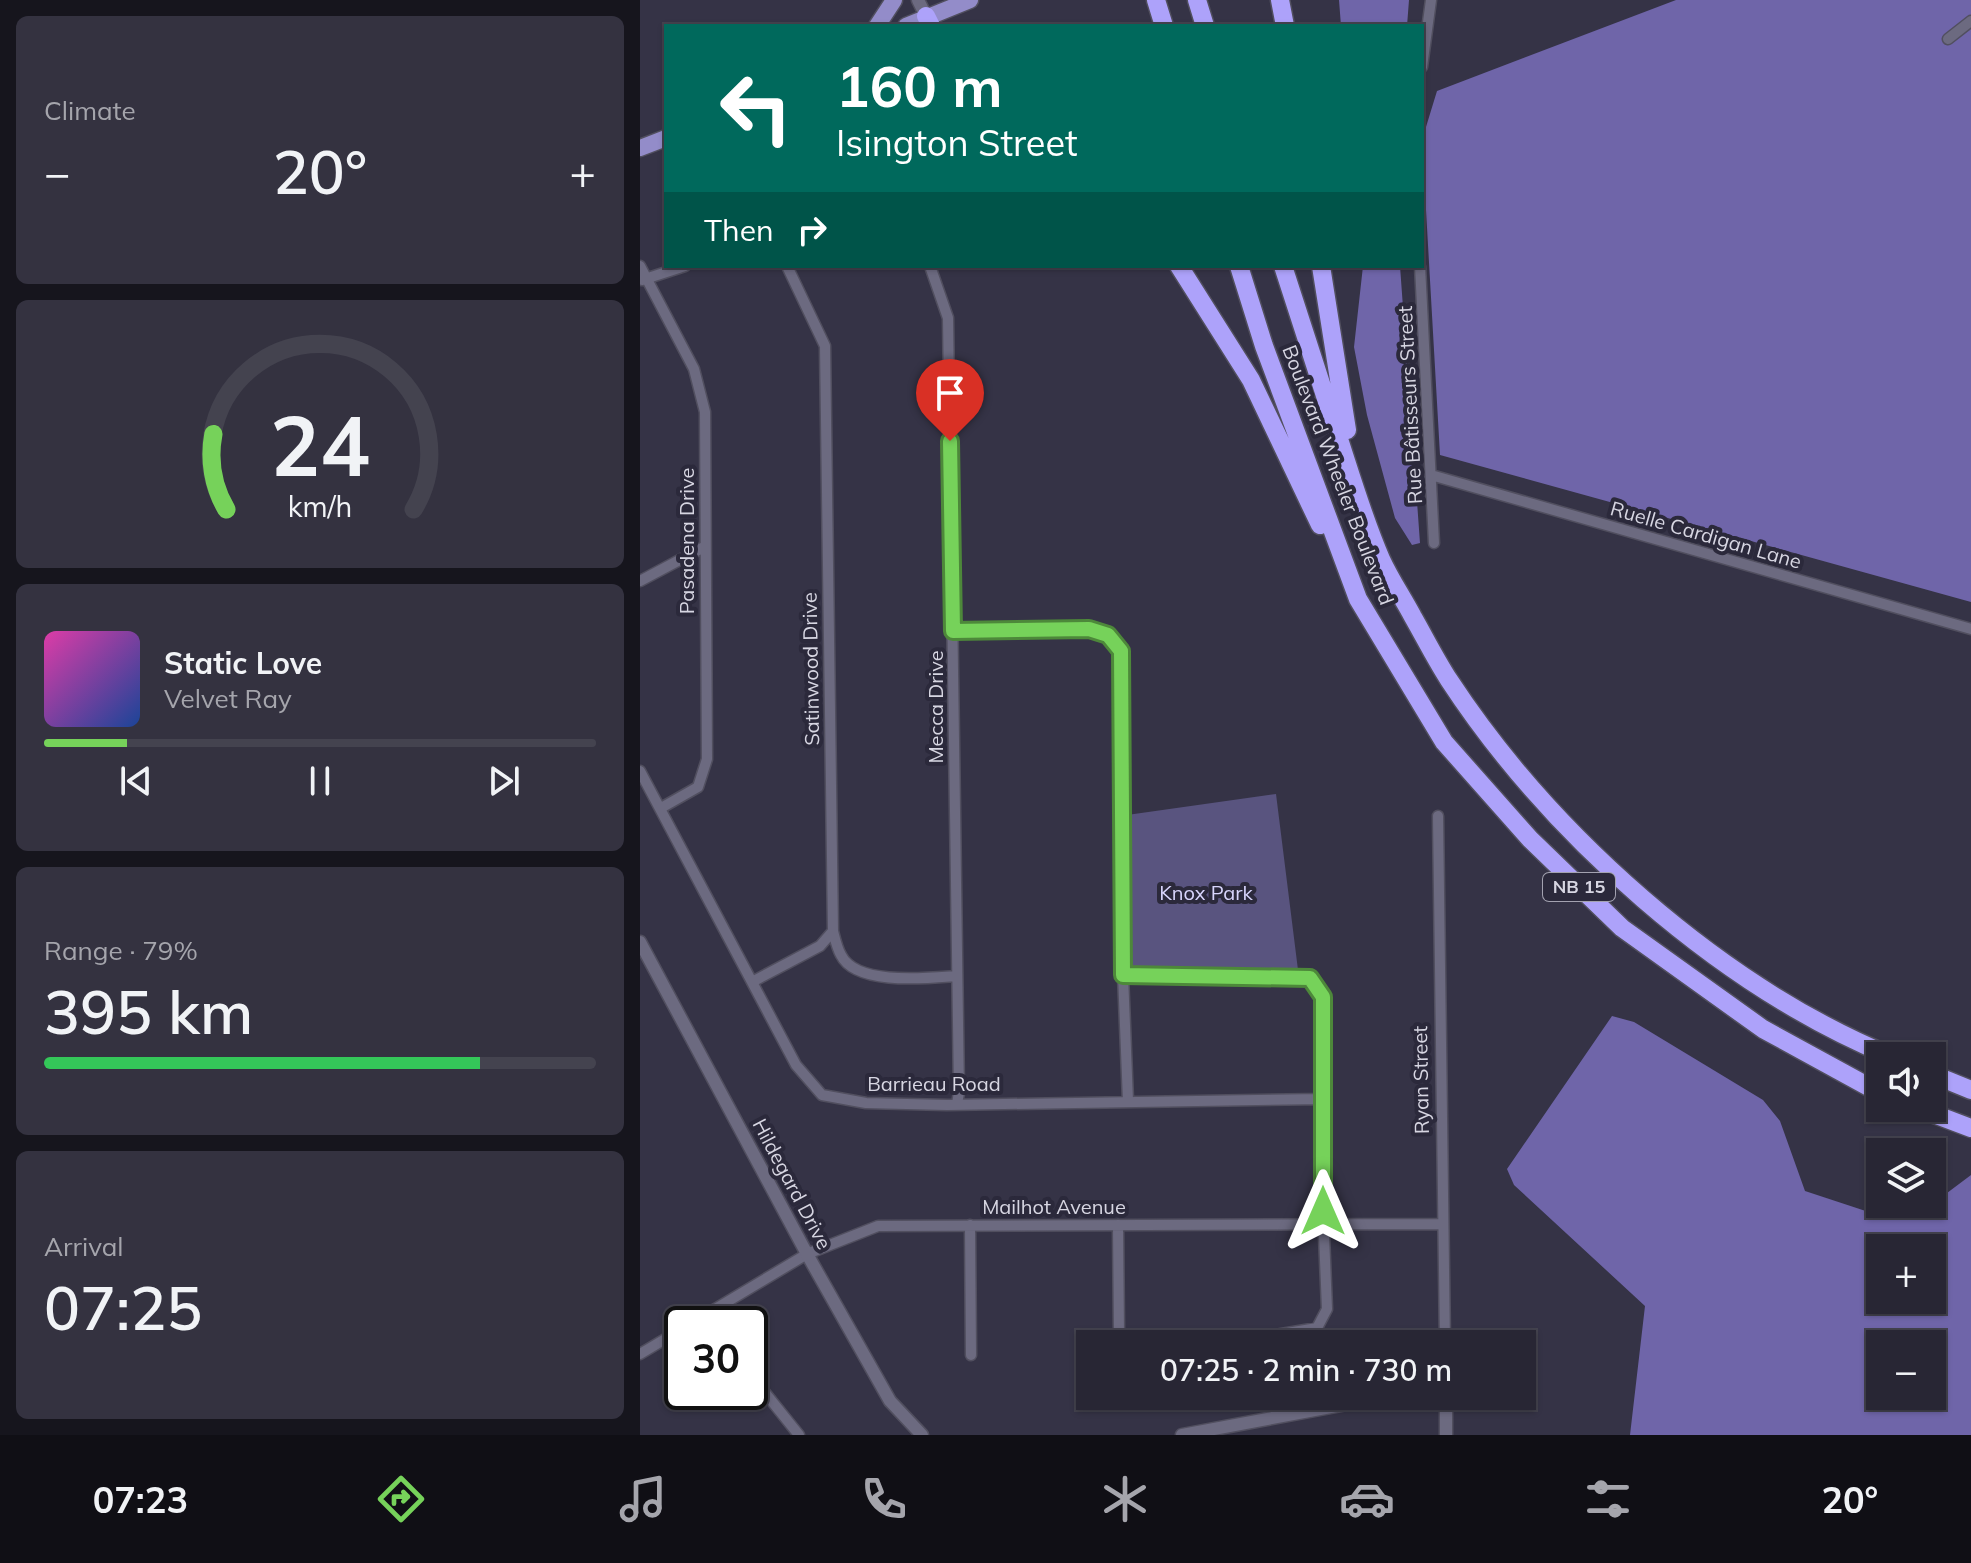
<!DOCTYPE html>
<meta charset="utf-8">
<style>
:root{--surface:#282634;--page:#343240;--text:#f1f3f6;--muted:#a5a5ac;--line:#44434f;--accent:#76d25a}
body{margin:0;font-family:Mulish,sans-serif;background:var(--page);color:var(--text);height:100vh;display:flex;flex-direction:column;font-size:30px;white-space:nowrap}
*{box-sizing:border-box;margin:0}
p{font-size:26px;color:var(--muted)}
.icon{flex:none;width:44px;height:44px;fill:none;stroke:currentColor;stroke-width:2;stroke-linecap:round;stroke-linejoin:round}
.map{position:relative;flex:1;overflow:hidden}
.drawer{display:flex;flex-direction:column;gap:16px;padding:16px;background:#16151d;width:640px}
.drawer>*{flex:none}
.guide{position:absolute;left:24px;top:24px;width:760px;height:244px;border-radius:0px;box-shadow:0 2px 6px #0004,0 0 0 2px var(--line);background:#00695c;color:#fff;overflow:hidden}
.controls{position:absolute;left:1226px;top:1042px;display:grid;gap:16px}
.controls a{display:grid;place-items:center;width:80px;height:80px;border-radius:0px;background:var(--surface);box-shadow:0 2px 6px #0004,0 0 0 2px var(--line);font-size:40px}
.speed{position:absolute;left:24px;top:1306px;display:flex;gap:16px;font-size:40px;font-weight:700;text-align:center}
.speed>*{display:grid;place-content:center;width:104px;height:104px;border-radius:50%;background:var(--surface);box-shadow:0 2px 6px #0004,0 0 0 2px var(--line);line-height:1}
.speed .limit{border:4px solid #111;border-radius:12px;background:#fff;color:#111}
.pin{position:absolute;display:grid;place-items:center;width:68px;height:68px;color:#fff;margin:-82px -34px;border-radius:50% 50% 50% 0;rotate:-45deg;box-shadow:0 0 8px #0007}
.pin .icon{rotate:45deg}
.me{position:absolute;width:88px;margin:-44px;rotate:0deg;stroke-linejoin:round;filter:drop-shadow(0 0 6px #0008)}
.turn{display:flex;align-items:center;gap:28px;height:168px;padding:0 40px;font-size:36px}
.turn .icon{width:104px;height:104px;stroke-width:2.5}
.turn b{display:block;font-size:56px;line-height:68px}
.then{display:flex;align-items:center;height:76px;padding:0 40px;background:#0003;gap:16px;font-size:30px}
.big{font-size:60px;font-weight:600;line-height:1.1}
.drawer .card{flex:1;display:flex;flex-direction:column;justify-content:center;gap:12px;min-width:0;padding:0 28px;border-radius:12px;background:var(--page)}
.drawer .dial{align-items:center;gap:0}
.dial svg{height:208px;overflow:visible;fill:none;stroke:var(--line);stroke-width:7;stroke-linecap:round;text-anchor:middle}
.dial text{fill:var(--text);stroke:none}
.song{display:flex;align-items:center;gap:24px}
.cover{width:96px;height:96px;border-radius:12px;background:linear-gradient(135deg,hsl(320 70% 55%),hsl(220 70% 35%))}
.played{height:8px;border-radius:4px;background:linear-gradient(90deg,var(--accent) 15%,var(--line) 15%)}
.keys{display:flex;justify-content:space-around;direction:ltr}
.heat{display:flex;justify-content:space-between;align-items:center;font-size:44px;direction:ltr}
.charge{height:12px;border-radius:6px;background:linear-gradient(90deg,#34c759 79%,var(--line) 0)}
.trip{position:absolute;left:436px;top:1330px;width:460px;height:80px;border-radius:0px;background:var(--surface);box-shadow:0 2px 6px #0004,0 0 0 2px var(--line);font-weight:600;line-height:80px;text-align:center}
.tab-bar{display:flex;height:128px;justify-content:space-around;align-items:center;background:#100f15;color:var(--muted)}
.tab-bar .icon{width:56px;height:56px}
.tab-bar .active{color:var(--accent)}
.tab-bar b{font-size:36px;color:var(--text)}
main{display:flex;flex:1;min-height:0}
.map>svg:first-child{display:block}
.green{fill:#59547f}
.forest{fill:#6f65a9;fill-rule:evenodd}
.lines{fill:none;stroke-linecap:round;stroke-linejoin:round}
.minor-casing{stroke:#514f5f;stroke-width:13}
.tertiary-casing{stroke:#514f5f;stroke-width:15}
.primary-casing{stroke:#514f5f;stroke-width:19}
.motorway-casing{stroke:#514f5f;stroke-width:21}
.minor{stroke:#6c6a80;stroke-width:10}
.tertiary{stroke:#6c6a80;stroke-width:12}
.primary{stroke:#938cc9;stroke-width:16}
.motorway{stroke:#ada2fa;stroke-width:18}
.route-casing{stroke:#4d883a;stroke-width:20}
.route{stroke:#76d25a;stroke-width:14}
.labels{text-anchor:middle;stroke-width:8;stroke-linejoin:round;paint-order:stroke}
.shield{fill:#2b293b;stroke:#a3a2b0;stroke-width:2}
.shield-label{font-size:18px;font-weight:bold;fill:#d7d6e2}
.street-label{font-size:20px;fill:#d7d6e2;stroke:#2b293b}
.park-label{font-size:20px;fill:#d8d5fc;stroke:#2b293b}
</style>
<main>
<section class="drawer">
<div class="card"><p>Climate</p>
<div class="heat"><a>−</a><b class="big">20°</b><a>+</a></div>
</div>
<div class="card dial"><svg viewBox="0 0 100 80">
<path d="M14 69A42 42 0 1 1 86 69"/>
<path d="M14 69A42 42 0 0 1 9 40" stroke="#76d25a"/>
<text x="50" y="56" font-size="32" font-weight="700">24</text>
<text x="50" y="72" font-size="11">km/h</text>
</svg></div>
<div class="card">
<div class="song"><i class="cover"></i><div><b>Static Love</b><p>Velvet Ray</p></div></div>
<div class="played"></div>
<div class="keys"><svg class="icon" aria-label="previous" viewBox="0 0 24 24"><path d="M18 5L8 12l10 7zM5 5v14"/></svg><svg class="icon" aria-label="pause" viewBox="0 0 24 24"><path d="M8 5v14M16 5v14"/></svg><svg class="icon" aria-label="next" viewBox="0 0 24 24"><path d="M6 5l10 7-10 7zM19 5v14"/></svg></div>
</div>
<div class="card"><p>Range · 79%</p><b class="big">395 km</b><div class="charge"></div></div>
<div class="card"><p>Arrival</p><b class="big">07:25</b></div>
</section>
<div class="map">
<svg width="1331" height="1435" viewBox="0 0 1331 1435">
<rect width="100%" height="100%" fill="#353346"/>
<!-- green -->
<path class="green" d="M636,794L659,978L483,975L487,815Z"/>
<!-- forest -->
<path class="forest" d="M699,0H769L767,26H701Z
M1036,0H1331V602L800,455L782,140L797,91Z
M723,266H760L780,543L772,545L755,518L727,415L714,347Z
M972,1016L994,1022L1123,1100L1140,1121L1165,1191L1253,1220L1283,1211L1331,1175V1435H990L1005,1306L874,1185L867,1169ZM1240,1248H1292V1300H1240ZM1240,1344H1292V1396H1240Z"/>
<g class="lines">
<!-- minor casing -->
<g class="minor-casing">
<path id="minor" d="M1308,39L1331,21
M782,67L791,0
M0,266L54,369L65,412L67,759L58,787L21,808
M147,266L185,346L193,931C195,939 197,948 201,955C216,986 288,978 316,976
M290,266L308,318L319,1093L317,1103
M780,266L794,543
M2,280L45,266
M791,475L1331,629
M0,581L64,547
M313,631L449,629L468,635L481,651L483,975L488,1101
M0,771L156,1065L182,1095L226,1103L307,1105L682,1099
M798,816L805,1344
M483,975L670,978L683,997V1211L687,1309L677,1328L581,1344
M112,982L180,946L193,931
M330,1225L331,1355
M478,1225L479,1334L486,1344
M71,1312L77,1324
M50,1324L167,1254L238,1226L803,1224
M0,1354L42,1329
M110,1374L159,1435"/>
</g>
<!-- tertiary casing -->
<g class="tertiary-casing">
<path id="tertiary" d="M278,0L286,16
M0,942L167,1254L250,1401L282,1435
M542,1435L707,1404L794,1398L806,1399V1435"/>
</g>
<!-- primary casing -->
<g class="primary-casing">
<path id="primary" d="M237,26L254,0
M266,26L330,0
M0,148L26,138"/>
</g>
<!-- motorway casing -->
<g class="motorway-casing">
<path id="motorway" d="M516,0L524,26
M557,0L565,26
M640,0L645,26
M286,16L291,26
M539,266L611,380L680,525
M599,266L624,346L718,599L804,742L890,839L982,928L1123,1029L1240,1093
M643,266C662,324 680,381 699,439C712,479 724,520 741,559C750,579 763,598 773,617C785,638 796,660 809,680C910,834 1079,985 1250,1056
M681,266L707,430
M1292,1074L1331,1090
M1278,1108L1331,1128"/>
</g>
<!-- minor -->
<use href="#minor" class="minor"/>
<!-- tertiary -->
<use href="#tertiary" class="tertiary"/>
<!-- primary -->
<use href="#primary" class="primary"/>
<!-- motorway -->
<use href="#motorway" class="motorway"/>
</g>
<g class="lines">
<!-- route casing -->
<g class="route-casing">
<path id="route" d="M310,441L313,631L449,629L468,635L481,651L483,975L670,978L683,997V1211"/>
</g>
<!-- route -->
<use href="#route" class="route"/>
</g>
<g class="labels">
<!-- shield labels -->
<rect class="shield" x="903" y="873" width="72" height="28" rx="6"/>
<g class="shield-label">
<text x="939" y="893">NB 15</text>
</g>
<!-- street labels -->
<g class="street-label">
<text transform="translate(770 405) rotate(-93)" y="7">Rue Bâtisseurs Street</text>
<text transform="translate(698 475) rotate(69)" y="7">Boulevard Wheeler Boulevard</text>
<text transform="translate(1066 535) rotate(16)" y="7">Ruelle Cardigan Lane</text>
<text transform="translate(47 541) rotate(-90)" y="7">Pasadena Drive</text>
<text transform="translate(171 669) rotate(-91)" y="7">Satinwood Drive</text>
<text transform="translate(296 707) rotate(-90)" y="7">Mecca Drive</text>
<text transform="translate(781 1080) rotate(-91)" y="7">Ryan Street</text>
<text x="294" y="1091">Barrieau Road</text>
<text transform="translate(152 1184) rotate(62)" y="7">Hildegard Drive</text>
<text x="414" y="1214">Mailhot Avenue</text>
</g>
<!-- park labels -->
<g class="park-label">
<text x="566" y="900">Knox Park</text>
</g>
</g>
</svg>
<div class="controls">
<a><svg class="icon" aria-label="sound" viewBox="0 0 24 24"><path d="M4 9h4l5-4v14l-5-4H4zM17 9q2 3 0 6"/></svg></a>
<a><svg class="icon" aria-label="layers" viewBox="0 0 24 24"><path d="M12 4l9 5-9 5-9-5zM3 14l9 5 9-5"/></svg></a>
<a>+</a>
<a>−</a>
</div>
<div class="speed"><div class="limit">30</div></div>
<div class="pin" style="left:310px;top:441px;background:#d93025"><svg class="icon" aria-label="arrive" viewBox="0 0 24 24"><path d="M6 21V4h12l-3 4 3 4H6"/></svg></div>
<svg class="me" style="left:683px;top:1211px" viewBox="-20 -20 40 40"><path d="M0-17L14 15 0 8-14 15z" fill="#76d25a" stroke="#fff" stroke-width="4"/></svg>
<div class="trip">07:25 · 2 min · 730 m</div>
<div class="guide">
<div class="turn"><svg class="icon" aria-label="left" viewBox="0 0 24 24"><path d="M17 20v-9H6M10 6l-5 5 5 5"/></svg><div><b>160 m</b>Isington Street</div></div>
<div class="then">Then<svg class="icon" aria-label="right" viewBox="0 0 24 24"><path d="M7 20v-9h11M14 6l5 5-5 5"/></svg></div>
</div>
</div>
</main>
<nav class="tab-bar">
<b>07:23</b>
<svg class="icon active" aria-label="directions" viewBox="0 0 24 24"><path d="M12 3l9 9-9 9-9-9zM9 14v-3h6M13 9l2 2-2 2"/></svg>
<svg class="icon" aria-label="music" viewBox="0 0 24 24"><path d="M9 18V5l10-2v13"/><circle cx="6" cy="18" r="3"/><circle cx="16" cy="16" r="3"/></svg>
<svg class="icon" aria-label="phone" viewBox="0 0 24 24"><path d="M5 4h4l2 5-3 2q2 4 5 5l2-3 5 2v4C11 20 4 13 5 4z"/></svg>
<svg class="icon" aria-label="climate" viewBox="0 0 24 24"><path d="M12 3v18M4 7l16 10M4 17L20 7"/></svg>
<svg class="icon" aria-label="car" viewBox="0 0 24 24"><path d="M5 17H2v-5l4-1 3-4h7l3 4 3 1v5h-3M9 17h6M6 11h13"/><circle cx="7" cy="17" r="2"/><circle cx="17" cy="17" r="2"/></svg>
<svg class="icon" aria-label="filters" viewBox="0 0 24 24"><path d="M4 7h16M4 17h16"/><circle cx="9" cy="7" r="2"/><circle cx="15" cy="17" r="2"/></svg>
<b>20°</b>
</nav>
